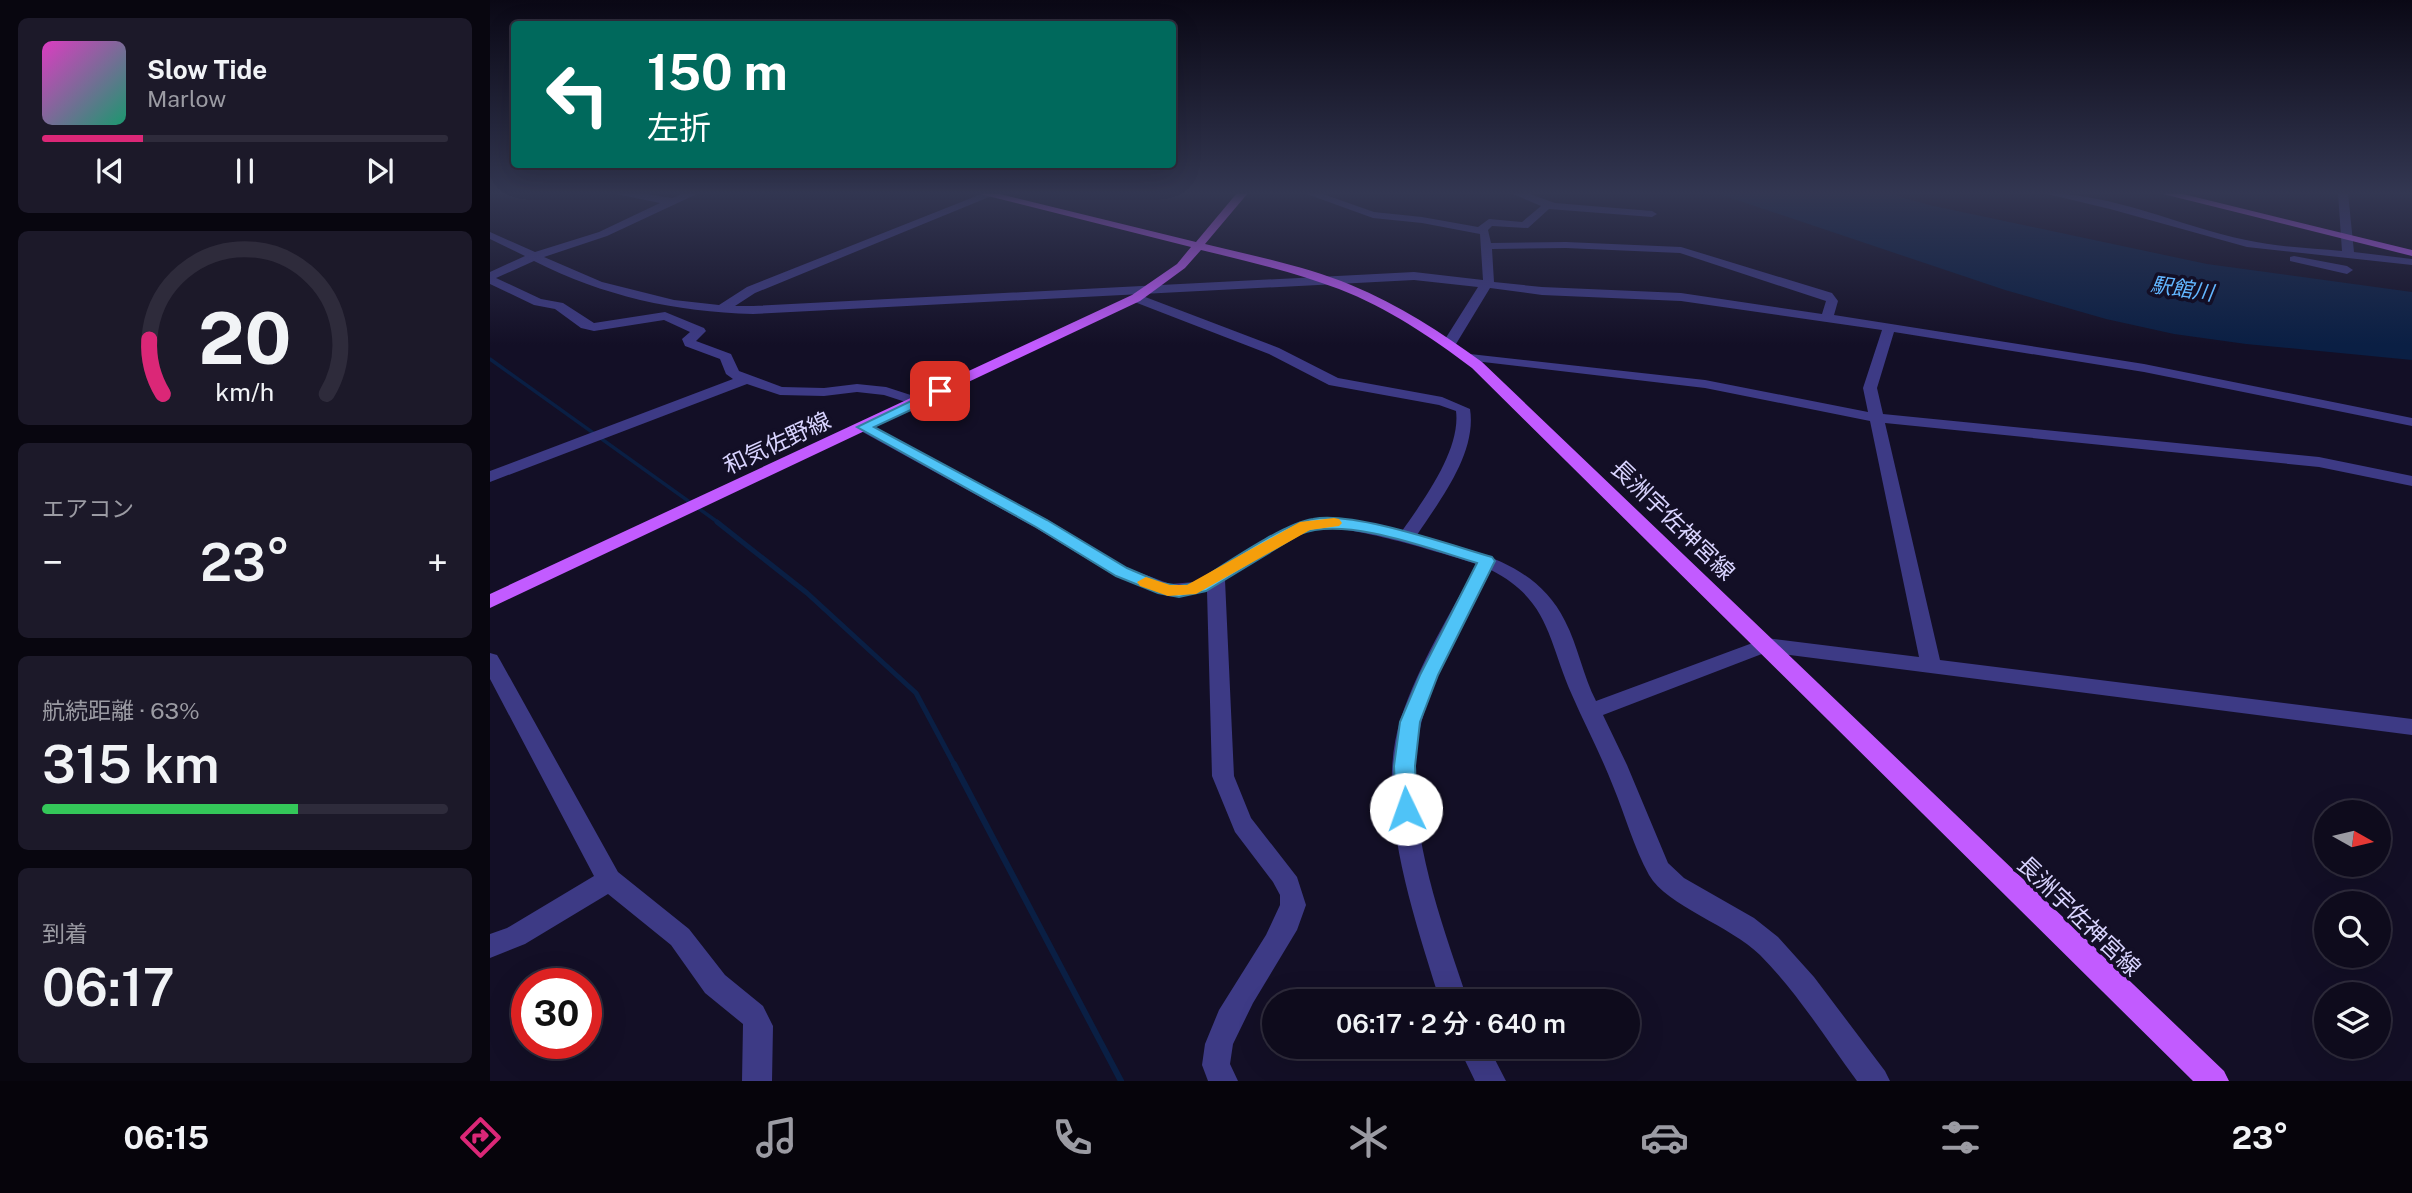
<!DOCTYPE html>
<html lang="ja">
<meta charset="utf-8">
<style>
:root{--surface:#0e0b1c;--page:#1c1929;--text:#f1f3f6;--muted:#9b9ba3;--line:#2e2b3b;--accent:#db2777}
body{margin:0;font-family:"Public Sans","Noto Sans JP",sans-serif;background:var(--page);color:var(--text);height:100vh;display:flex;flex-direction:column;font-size:26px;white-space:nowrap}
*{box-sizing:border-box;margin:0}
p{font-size:23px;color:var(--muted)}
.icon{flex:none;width:38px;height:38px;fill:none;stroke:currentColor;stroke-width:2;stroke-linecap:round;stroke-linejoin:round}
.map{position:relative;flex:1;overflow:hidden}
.panel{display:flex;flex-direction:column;gap:18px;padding:18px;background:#08060f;width:490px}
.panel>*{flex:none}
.banner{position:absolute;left:21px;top:21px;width:665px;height:147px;border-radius:7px;box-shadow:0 7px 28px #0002,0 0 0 2px var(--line);background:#00695c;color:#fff;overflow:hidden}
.needle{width:46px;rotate:98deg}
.fabs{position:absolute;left:1824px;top:800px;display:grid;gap:14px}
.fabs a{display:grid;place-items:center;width:77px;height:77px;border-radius:50%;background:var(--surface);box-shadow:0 7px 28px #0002,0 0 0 2px var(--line);font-size:35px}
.speed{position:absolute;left:21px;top:968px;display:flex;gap:14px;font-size:35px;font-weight:700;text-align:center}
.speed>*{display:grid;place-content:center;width:91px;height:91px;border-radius:50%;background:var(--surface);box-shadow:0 7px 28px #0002,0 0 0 2px var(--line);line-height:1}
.speed .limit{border:10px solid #d22;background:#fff;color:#111}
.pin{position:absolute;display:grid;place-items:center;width:60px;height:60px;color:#fff;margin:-30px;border-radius:14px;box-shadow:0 4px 10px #0006}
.me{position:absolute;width:77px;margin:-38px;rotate:357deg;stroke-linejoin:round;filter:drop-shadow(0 0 5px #0008)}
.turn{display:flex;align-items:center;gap:24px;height:147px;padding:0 21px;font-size:32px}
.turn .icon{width:91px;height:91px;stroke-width:2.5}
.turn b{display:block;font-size:49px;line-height:60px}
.big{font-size:52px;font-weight:600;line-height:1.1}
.panel .card{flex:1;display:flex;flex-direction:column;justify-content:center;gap:10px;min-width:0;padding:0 24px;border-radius:10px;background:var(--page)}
.panel .dial{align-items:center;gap:0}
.dial svg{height:182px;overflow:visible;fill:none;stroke:var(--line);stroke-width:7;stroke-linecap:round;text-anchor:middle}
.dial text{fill:var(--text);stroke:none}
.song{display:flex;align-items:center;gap:21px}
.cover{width:84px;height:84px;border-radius:10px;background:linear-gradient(135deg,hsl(310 70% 55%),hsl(160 70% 35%))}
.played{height:7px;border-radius:4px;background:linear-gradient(90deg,var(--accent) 25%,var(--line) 25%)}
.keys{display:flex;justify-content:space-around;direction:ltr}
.heat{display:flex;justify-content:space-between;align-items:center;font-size:38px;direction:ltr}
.charge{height:10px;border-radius:5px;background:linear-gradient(90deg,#34c759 63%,var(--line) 0)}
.trip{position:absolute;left:772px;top:989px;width:378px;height:70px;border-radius:35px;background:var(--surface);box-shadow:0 7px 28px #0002,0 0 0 2px var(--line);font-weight:600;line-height:70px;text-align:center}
.dock{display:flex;height:112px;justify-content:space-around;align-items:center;background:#06040b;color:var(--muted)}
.dock .icon{width:49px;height:49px}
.dock .active{color:var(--accent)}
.dock b{font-size:32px;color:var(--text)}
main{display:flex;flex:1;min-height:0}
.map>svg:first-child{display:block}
.water{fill:#0a1f44}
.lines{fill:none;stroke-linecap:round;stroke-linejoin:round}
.stream-far2{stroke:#0a1f44;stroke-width:3.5}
.stream-far1{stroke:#0a1f44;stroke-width:5}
.stream{stroke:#0a1f44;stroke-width:6}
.minor{fill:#3d3a85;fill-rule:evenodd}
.major{fill:#c25bff;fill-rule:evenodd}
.route{fill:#4fc3f7;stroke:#337fa1;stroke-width:2}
.slow{fill:#f59e0b}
.labels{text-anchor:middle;stroke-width:7;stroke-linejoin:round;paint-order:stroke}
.far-water-label{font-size:21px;font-style:italic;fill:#62b6ff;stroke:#130f26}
.street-label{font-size:23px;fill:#d9d4ff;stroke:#130f26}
</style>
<main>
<section class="panel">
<div class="card">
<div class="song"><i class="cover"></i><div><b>Slow Tide</b><p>Marlow</p></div></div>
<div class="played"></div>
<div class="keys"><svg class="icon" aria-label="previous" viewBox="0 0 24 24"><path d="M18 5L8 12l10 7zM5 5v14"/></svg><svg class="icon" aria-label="pause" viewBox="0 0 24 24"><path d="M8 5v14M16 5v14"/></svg><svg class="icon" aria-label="next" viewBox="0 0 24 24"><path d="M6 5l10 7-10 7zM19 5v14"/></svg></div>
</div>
<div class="card dial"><svg viewBox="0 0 100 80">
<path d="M14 69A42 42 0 1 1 86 69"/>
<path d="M14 69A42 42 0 0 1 8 45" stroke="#db2777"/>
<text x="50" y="56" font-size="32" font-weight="700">20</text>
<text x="50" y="72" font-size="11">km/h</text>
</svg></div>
<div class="card"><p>エアコン</p>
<div class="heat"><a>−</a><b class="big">23°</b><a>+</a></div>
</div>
<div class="card"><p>航続距離 · 63%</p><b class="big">315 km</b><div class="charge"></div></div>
<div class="card"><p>到着</p><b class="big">06:17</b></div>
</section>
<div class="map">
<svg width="1922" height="1081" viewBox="0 0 1922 1081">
<rect width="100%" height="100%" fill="#130f26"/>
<!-- water -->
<path class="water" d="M1406,193L1407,196L1439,205L1717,264L1922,292V360L1756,344L1684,334L1616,319L1515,290L1226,193Z"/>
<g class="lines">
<!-- stream-far2 -->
<path class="stream-far2" d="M0,359L229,523"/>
<!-- stream-far1 -->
<path class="stream-far1" d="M227,522L317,593L426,693L465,766"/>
<!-- stream -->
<path class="stream" d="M464,764L631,1081"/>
<!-- minor -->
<path class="minor" d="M121,193H150L182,198L194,193H209L117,236L54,257L112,282L184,300L229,305L257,287L494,193L504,195L265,293L245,306H263L924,272L993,280L990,234L932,223L883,218L814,193H830L884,212L932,217L988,227L999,219L1032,222L1051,206L1021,193H1037L1065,203L1162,211L1167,214L1162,217L1059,209L1038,228L1002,226L998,230L1001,243L1076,242L1191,247L1342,293L1348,301L1344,315L1654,364L1922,418V426L1654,372L1404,332L1387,388L1393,414L1829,457L1922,476V486L1829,467L1395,423L1450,660L1922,719V735L1277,652L1113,715L1137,765L1178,863L1194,878L1264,918L1288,937L1324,977L1395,1071L1400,1081H1367C1336,1039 1307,992 1270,955C1241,926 1177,906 1159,875C1144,848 1135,815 1123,786C1111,755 1095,725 1082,695C1058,641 1060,600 1001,570C977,619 946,668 932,720C908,808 950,918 978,1001H950C925,919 883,803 911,718C929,664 960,614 987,564C954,554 847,519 819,530C790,542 762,564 735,580L744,776L761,818L807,877L816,905L807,930L763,1003L743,1044L740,1064L748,1081H718L712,1065L715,1044L729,1010L776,935L790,905V895L783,882L745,832L722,776L717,591L689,597L678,596L625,576L546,528L369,430L366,427L369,424H379L558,520L637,568L680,584L705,582L816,520L837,517L912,531C933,501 971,450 966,411L949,405L839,385L779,354L642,301V295H650L789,348L848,378L952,397L980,409C987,453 950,500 927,535C983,551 1046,562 1075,621C1088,646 1093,676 1106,701L1276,638L1429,657L1380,421L1215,388L976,360L971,359V353L1215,380L1378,412L1373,388L1392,330L1191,301L1052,295L1000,288L966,344L959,348L952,344L988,287L924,280L263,314C185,312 113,296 44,261L6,278L51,299L73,303L104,323L175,312L214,328L216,331L206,341L241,354L249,371L292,387L334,388L367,384L396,387L433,399L435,402L428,406L394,395L367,392L334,396L290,395L257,384L0,482V471L243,379L236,374L230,359L195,346L192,339L200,332L174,320L104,331L91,328L65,309L44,305L0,284V272L35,256L0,239V232L45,252L109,232L170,203ZM1076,248L1190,253L1336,301L1332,314L1191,293L1052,287L1004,282L1002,249Z
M1553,193C1623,193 1689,226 1756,240C1787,247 1821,248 1852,251L1848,193H1858L1864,252L1922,259V265L1757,247L1620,209Z
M1804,256L1857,266L1863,270L1857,274L1800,261V257Z
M0,653L7,655L10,660L128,872L199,929L235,975L273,1006L283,1026L282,1081H252L253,1024L215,993L181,945L118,894L35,944L0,958V934L17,928L104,876L0,679Z
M968,1046H998L1016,1081H985Z"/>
<!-- major -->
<path class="major" d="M486,193H506L706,242L747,193H758L715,244C764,256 815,266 861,285C909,305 951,332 992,362L1734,1071L1739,1081H1703L982,368C941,337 898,308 849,289C804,272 757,261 711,250L695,268L650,301L0,608V594L642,295L687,264L701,247Z
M1669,193H1689L1922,250V256Z"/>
</g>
<!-- sky -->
<linearGradient id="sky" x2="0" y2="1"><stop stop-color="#0a0815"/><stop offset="0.56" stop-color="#333752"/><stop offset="1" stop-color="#333752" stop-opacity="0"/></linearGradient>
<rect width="1922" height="345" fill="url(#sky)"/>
<!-- route -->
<path class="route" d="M450,387L455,388V394L384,427L557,520L637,568L672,583L689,586L705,583C734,565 792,524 823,519C864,511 960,545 1002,557L1005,561L948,675L930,722L925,766L927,809L924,815L916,817L909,815L906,809L904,766L910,722L930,675L987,563C940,549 856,516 810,534L716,591L689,597L668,593L626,576L546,527L367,427Z"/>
<!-- slow -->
<path class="slow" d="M844,518L849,519L852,523L849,526L820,530L706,594L678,596L650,586L647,582L656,577L680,585H697L810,522Z"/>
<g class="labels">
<!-- far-water labels -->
<g class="far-water-label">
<text transform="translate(1692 289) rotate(8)" y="7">駅館川</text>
</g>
<!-- street labels -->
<g class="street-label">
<text transform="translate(287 443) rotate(-25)" y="8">和気佐野線</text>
<text transform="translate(1183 520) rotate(44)" y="8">長洲宇佐神宮線</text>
<text transform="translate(1589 916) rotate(44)" y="8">長洲宇佐神宮線</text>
</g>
</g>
</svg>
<div class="fabs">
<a><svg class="needle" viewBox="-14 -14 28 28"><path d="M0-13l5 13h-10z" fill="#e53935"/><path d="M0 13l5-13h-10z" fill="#9b9ba3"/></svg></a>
<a><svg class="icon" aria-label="search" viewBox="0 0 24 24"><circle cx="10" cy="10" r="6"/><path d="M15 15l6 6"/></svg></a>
<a><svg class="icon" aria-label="layers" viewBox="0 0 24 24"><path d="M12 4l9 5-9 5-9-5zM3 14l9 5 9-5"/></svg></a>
</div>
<div class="speed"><div class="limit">30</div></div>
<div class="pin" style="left:450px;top:391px;background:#d93025"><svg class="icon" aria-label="arrive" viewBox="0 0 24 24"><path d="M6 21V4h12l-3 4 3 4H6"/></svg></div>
<svg class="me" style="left:916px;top:809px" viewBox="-20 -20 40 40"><circle r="19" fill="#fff"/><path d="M0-13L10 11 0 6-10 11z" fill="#4fc3f7"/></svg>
<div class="trip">06:17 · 2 分 · 640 m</div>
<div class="banner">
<div class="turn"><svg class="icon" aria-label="left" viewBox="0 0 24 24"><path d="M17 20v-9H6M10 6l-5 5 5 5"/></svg><div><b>150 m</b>左折</div></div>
</div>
</div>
</main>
<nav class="dock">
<b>06:15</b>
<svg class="icon active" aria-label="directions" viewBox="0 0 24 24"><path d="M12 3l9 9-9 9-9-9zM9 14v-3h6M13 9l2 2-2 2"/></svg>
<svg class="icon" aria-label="music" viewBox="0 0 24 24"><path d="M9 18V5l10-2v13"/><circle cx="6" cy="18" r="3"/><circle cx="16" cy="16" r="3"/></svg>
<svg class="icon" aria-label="phone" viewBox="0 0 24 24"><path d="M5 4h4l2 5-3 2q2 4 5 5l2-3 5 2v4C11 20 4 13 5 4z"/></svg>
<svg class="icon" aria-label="climate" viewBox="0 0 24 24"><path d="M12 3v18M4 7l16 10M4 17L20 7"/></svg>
<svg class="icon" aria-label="car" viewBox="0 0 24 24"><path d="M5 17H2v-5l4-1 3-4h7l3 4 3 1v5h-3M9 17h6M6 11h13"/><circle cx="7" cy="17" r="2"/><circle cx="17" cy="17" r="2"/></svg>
<svg class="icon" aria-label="filters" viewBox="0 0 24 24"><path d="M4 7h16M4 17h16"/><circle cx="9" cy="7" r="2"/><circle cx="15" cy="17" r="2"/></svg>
<b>23°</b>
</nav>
